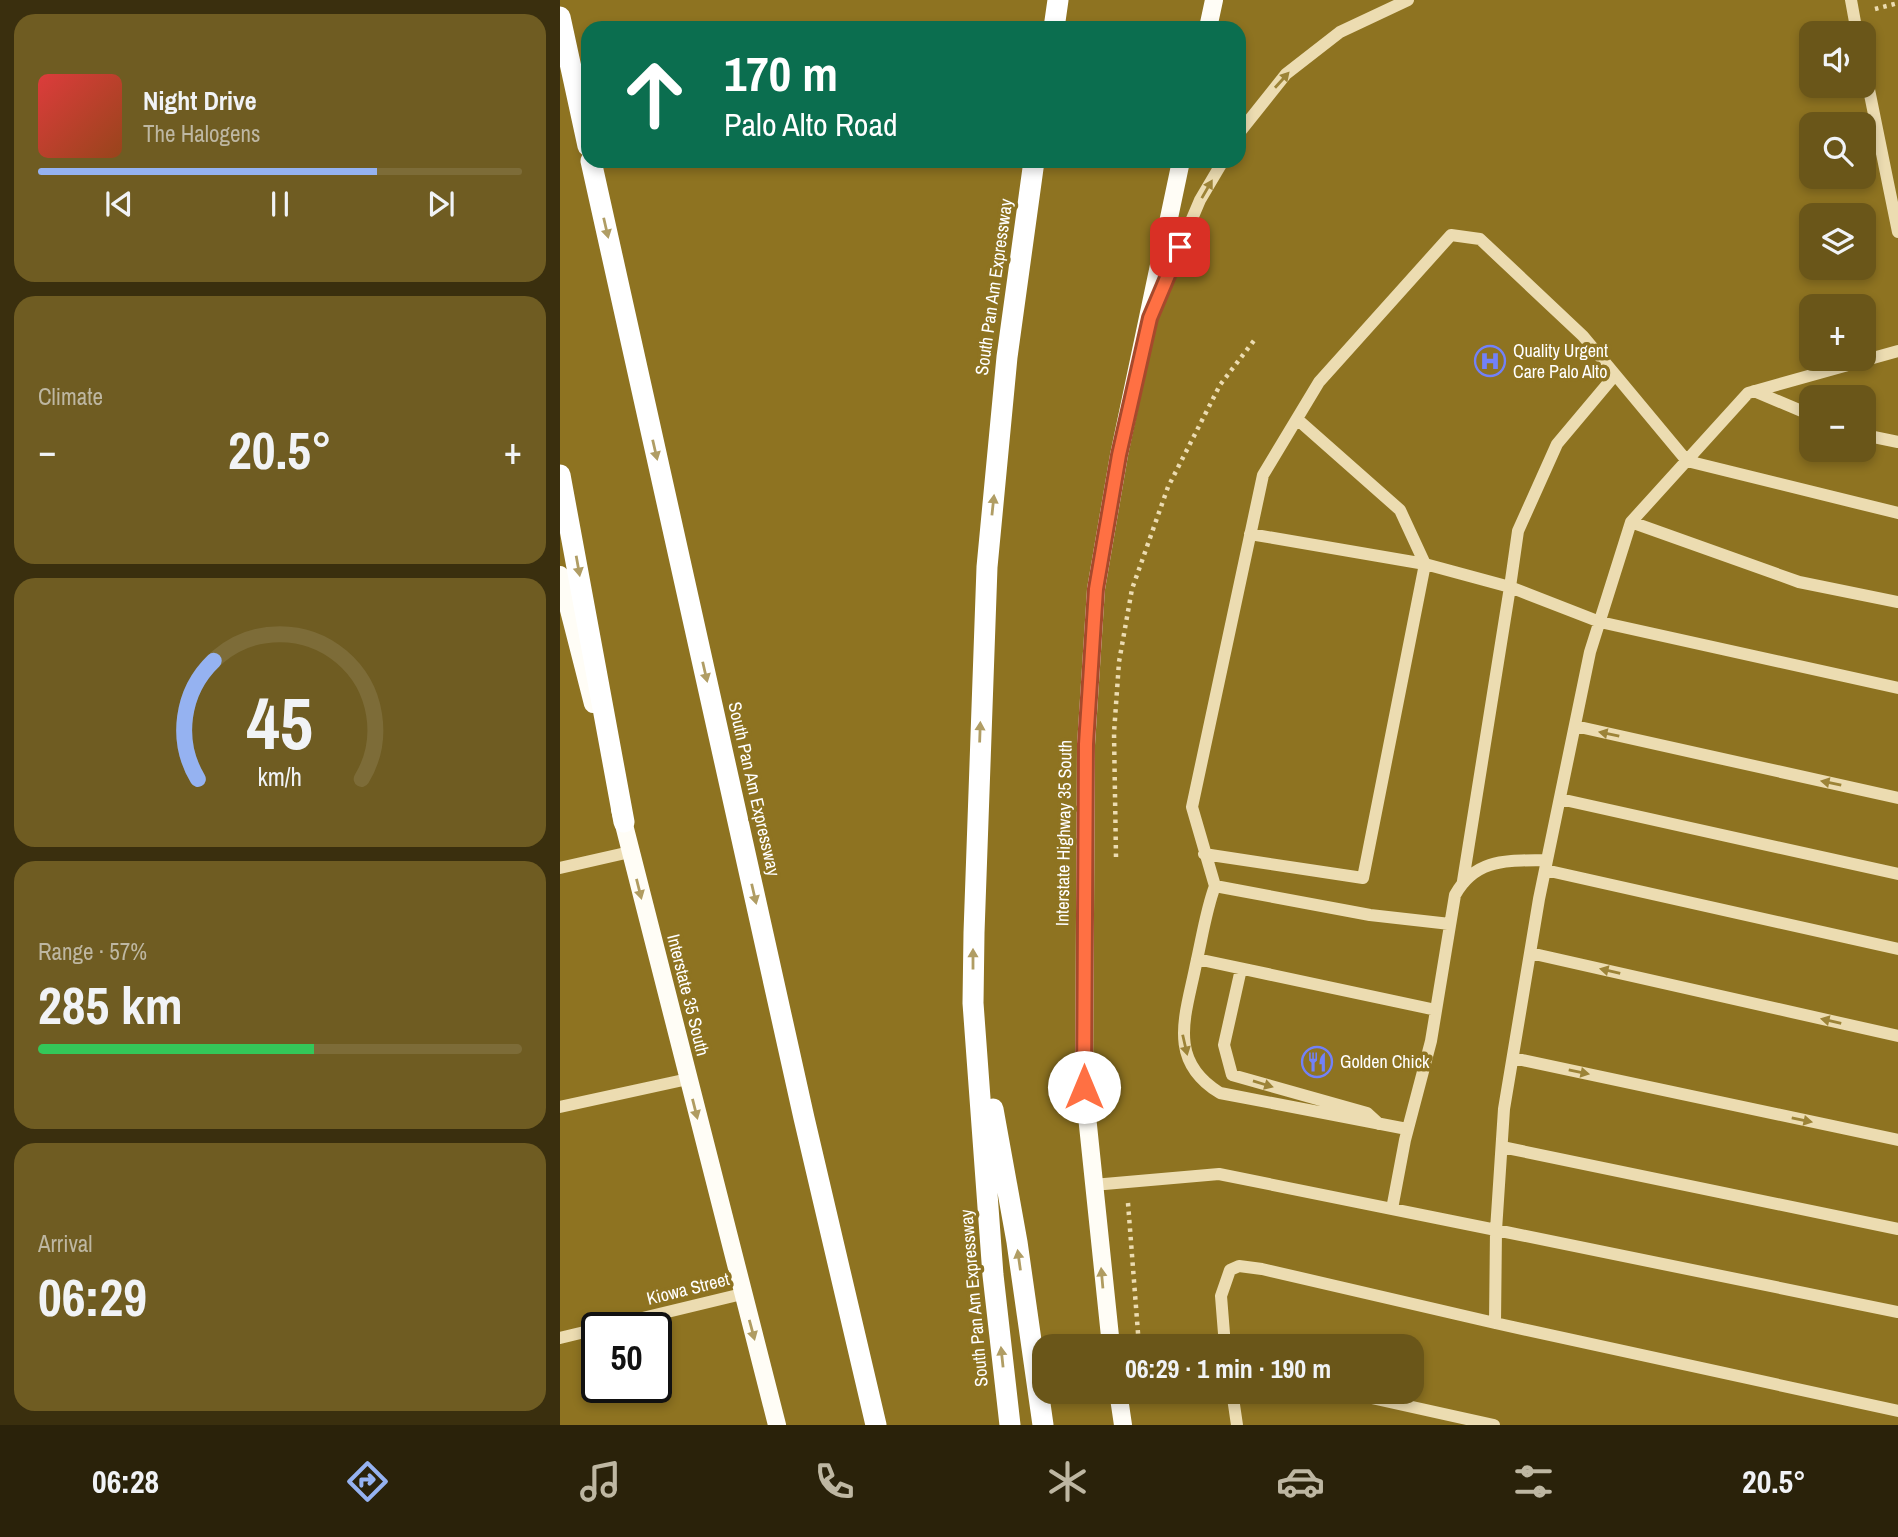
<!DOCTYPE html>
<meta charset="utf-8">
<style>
:root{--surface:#6a5619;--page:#6f5c22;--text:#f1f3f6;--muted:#beb7a2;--line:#7d6c38;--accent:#95b2f1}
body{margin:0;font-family:"Archivo Narrow",sans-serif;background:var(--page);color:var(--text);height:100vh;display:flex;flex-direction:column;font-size:26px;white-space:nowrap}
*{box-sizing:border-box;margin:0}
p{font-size:23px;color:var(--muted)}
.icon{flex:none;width:38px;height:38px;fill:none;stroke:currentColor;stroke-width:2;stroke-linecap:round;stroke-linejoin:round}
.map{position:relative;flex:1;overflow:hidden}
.details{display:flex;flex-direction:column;gap:14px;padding:14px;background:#3a2f0e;width:560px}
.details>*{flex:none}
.guide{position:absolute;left:21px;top:21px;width:665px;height:147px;border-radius:21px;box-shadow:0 4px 10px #0003;background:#0b6e4f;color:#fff;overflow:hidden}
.buttons{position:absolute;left:1239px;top:21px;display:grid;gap:14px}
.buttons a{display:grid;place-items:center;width:77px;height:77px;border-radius:14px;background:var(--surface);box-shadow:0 4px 10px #0003;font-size:35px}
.speed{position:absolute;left:21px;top:1312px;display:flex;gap:14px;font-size:35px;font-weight:700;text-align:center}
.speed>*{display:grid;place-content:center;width:91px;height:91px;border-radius:50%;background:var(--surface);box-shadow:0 4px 10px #0003;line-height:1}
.speed .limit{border:4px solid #111;border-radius:10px;background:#fff;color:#111}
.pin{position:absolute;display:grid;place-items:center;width:60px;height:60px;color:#fff;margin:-30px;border-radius:14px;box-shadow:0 4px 10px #0006}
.me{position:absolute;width:77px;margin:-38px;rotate:0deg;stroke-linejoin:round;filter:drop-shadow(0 0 5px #0008)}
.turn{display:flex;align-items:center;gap:24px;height:147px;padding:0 28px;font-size:32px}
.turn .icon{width:91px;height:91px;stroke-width:2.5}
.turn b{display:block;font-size:49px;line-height:60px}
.big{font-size:52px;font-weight:700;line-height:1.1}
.details .widget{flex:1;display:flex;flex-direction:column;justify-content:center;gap:10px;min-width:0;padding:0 24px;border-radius:21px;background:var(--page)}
.details .dial{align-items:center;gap:0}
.dial svg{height:182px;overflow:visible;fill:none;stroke:var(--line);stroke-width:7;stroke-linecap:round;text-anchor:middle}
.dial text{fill:var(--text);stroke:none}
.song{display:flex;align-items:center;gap:21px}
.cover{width:84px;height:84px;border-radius:10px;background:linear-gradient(135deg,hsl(0 70% 55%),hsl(20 70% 35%))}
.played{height:7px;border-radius:4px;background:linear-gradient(90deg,var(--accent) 70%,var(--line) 70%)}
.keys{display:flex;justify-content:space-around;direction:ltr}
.heat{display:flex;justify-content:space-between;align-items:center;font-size:38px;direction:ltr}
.charge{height:10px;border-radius:5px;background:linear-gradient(90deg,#34c759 57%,var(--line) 0)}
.trip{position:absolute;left:472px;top:1334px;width:392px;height:70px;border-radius:21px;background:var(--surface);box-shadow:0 4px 10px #0003;font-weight:700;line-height:70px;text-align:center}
.menu{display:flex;height:112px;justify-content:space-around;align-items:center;background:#2a220a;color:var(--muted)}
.menu .icon{width:49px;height:49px}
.menu .current{color:var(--accent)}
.menu b{font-size:32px;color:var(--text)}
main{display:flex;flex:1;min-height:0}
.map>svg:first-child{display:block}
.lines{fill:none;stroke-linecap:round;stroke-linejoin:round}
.path{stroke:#ecdcb1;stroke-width:4.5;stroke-dasharray:3.5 5;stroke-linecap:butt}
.minor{stroke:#ecdcb1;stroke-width:12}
.major{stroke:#fffdf6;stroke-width:18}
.highway{stroke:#fff;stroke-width:21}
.oneway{fill:#9c8337}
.oneway2{fill:#b09d64}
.oneway3{fill:#b09c61}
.route-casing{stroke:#a6492c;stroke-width:18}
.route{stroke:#ff7043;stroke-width:12}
.labels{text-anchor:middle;stroke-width:7;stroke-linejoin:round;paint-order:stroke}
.street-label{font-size:18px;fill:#fff;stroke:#8e7321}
.poi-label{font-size:18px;fill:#fff;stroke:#8e7321;text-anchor:start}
</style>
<main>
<section class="details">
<div class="widget">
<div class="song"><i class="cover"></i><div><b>Night Drive</b><p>The Halogens</p></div></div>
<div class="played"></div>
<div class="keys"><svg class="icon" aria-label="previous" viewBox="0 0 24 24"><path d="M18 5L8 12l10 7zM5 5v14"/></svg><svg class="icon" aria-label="pause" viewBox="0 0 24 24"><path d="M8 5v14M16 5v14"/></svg><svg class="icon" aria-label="next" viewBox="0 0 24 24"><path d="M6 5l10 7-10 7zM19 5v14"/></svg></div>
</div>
<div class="widget"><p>Climate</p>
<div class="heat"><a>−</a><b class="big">20.5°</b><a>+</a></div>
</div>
<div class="widget dial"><svg viewBox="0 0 100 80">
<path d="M14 69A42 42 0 1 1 86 69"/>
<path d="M14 69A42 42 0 0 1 21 17" stroke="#95b2f1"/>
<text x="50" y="56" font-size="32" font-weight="700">45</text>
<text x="50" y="72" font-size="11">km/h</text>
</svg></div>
<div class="widget"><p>Range · 57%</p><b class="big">285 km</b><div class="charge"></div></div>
<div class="widget"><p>Arrival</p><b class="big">06:29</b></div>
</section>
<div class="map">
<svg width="1338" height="1425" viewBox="0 0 1338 1425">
<rect width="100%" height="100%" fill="#8e7321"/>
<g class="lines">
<!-- path -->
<path class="path" d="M1315,9L1338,3
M556,857L554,733L559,662L572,589L608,487L660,385L696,338
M568,1203L579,1346"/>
<!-- minor -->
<path class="minor" d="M1291,0L1297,33
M1304,65L1338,232
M679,133L726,74L780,32L848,0
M598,299L640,200L663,161
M1338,351L1188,393L1071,522L1030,652L979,899L944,1109L936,1230L1338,1312
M1055,375L997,444L958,531L950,587L1040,622L1338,688
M1194,391L1251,415
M737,419L840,510L865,564L950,587L903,881
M1304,435L1338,442
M1071,522L1239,582L1338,602
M1015,726L1338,798
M1000,799L1338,874
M644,854L803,878L865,564L690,534
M0,868L70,852
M985,870L1338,949
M655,886L632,807L703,475L759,382L891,235L920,239L1023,336L1127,461L1338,513
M970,953L1338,1036
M637,959L876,1010
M681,969L664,1045L672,1075L807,1113L819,1124
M953,1058L1338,1140
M0,1107L128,1079
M847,1129L660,1093C606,1060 626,1015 636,964C642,938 646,910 655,886L810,915L890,924
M942,1147L1338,1229
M533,1185L659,1174L936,1230L935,1323L1338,1411
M832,1209L845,1140L871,1041L895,895C916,857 949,861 987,860
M41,1328L182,1294
M0,1338L37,1329
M665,1346L661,1296L670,1270L679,1266L702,1269L935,1323
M672,1391L677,1425
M780,1391L934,1425"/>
<!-- major -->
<path class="major" d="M648,28L654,0
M0,575L33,704
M60,809L217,1425
M551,1346L524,1087L526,745L536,589L559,455L621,161
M558,1391L563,1425"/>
<!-- highway -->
<path class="highway" d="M0,17L28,146
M494,28L498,0
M31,161L244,1118L316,1425
M0,475L64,822
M433,1109L457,1242L483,1425
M450,1425L433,1275L413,1003L414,933L427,567L447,357L474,161"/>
</g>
<!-- one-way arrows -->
<defs><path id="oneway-solid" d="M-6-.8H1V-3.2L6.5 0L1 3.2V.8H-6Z" transform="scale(1.75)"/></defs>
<g class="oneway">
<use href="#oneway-solid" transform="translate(722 80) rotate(-48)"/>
<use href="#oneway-solid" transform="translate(647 189) rotate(-60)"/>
<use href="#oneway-solid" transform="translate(1049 734) rotate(-168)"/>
<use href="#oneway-solid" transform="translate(1271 783) rotate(-168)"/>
<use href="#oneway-solid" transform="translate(1050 971) rotate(-167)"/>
<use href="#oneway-solid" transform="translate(1271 1021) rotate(-167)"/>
<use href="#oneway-solid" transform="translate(625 1045) rotate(77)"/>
<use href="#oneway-solid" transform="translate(1019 1072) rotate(12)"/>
<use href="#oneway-solid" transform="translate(703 1084) rotate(17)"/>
<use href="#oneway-solid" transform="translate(1242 1120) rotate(12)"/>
</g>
<g class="oneway2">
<use href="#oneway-solid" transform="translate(46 228) rotate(77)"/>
<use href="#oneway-solid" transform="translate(95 450) rotate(77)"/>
<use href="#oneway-solid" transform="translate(433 505) rotate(-84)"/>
<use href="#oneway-solid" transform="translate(18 566) rotate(80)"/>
<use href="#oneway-solid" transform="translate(145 672) rotate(77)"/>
<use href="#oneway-solid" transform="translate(420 732) rotate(-88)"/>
<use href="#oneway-solid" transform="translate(194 894) rotate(77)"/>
<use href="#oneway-solid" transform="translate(413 959) rotate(-90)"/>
<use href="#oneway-solid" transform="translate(459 1260) rotate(-98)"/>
<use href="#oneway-solid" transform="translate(442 1357) rotate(-96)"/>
</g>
<g class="oneway3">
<use href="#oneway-solid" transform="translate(79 889) rotate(76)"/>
<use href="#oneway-solid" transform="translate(135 1109) rotate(76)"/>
<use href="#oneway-solid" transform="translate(542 1278) rotate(-95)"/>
<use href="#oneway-solid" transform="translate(192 1330) rotate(75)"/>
</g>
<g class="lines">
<!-- route casing -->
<g class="route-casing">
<path id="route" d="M524,1087L526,744L536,589L559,455L590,318L620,247"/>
</g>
<!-- route -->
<use href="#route" class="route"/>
</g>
<!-- icons -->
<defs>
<g id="hospital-ring" transform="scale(1.575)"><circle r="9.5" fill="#8e7321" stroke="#7281f8" stroke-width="1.5"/><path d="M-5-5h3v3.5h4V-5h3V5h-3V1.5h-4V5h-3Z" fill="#7281f8"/></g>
<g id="restaurant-ring" transform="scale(1.575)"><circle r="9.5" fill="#8e7321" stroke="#7281f8" stroke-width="1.5"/><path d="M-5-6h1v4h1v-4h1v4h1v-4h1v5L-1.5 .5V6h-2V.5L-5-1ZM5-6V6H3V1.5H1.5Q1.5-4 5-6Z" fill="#7281f8"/></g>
</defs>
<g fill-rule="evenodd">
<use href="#hospital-ring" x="930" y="361"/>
<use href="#restaurant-ring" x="757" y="1062"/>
</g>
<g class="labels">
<!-- street labels -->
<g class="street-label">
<text transform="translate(434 287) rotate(-82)" y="6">South Pan Am Expressway</text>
<text transform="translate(194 789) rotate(77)" y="6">South Pan Am Expressway</text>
<text transform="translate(504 833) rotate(-89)" y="6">Interstate Highway 35 South</text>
<text transform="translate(128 995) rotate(76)" y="6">Interstate 35 South</text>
<text transform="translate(128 1289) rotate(-14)" y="6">Kiowa Street</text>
<text transform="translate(414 1298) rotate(-95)" y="6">South Pan Am Expressway</text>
</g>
<!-- poi labels -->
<g class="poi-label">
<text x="953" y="357">Quality Urgent<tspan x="953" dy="21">Care Palo Alto</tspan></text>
<text x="780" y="1068">Golden Chick</text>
</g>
</g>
</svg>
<div class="buttons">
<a><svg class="icon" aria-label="sound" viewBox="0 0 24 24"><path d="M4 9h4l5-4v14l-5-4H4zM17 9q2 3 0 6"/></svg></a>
<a><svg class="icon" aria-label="search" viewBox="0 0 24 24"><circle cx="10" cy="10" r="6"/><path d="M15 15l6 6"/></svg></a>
<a><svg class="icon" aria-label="layers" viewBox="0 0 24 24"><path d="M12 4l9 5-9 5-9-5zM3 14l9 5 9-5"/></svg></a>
<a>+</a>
<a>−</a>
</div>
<div class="speed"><div class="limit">50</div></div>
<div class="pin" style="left:620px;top:247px;background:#d93025"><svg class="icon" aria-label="arrive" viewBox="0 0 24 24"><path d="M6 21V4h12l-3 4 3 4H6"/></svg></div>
<svg class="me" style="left:524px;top:1087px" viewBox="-20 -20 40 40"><circle r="19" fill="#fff"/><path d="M0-13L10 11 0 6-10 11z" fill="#ff7043"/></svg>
<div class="trip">06:29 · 1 min · 190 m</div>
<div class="guide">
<div class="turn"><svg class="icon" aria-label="ahead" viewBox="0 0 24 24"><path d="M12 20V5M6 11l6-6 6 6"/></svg><div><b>170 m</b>Palo Alto Road</div></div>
</div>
</div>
</main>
<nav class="menu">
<b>06:28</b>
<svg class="icon current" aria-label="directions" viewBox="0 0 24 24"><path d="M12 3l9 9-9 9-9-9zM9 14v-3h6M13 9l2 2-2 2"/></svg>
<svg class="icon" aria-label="music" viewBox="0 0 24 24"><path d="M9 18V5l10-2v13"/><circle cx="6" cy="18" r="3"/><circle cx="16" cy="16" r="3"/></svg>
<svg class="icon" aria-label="phone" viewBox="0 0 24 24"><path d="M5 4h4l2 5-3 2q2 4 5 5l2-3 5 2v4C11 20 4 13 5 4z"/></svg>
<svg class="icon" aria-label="climate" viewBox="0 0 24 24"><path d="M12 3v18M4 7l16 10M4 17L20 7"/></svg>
<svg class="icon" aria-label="car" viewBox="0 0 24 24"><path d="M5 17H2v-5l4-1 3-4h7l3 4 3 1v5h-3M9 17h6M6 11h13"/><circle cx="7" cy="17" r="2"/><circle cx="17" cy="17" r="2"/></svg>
<svg class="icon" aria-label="filters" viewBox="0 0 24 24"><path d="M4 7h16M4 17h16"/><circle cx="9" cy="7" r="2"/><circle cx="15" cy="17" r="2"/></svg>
<b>20.5°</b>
</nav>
